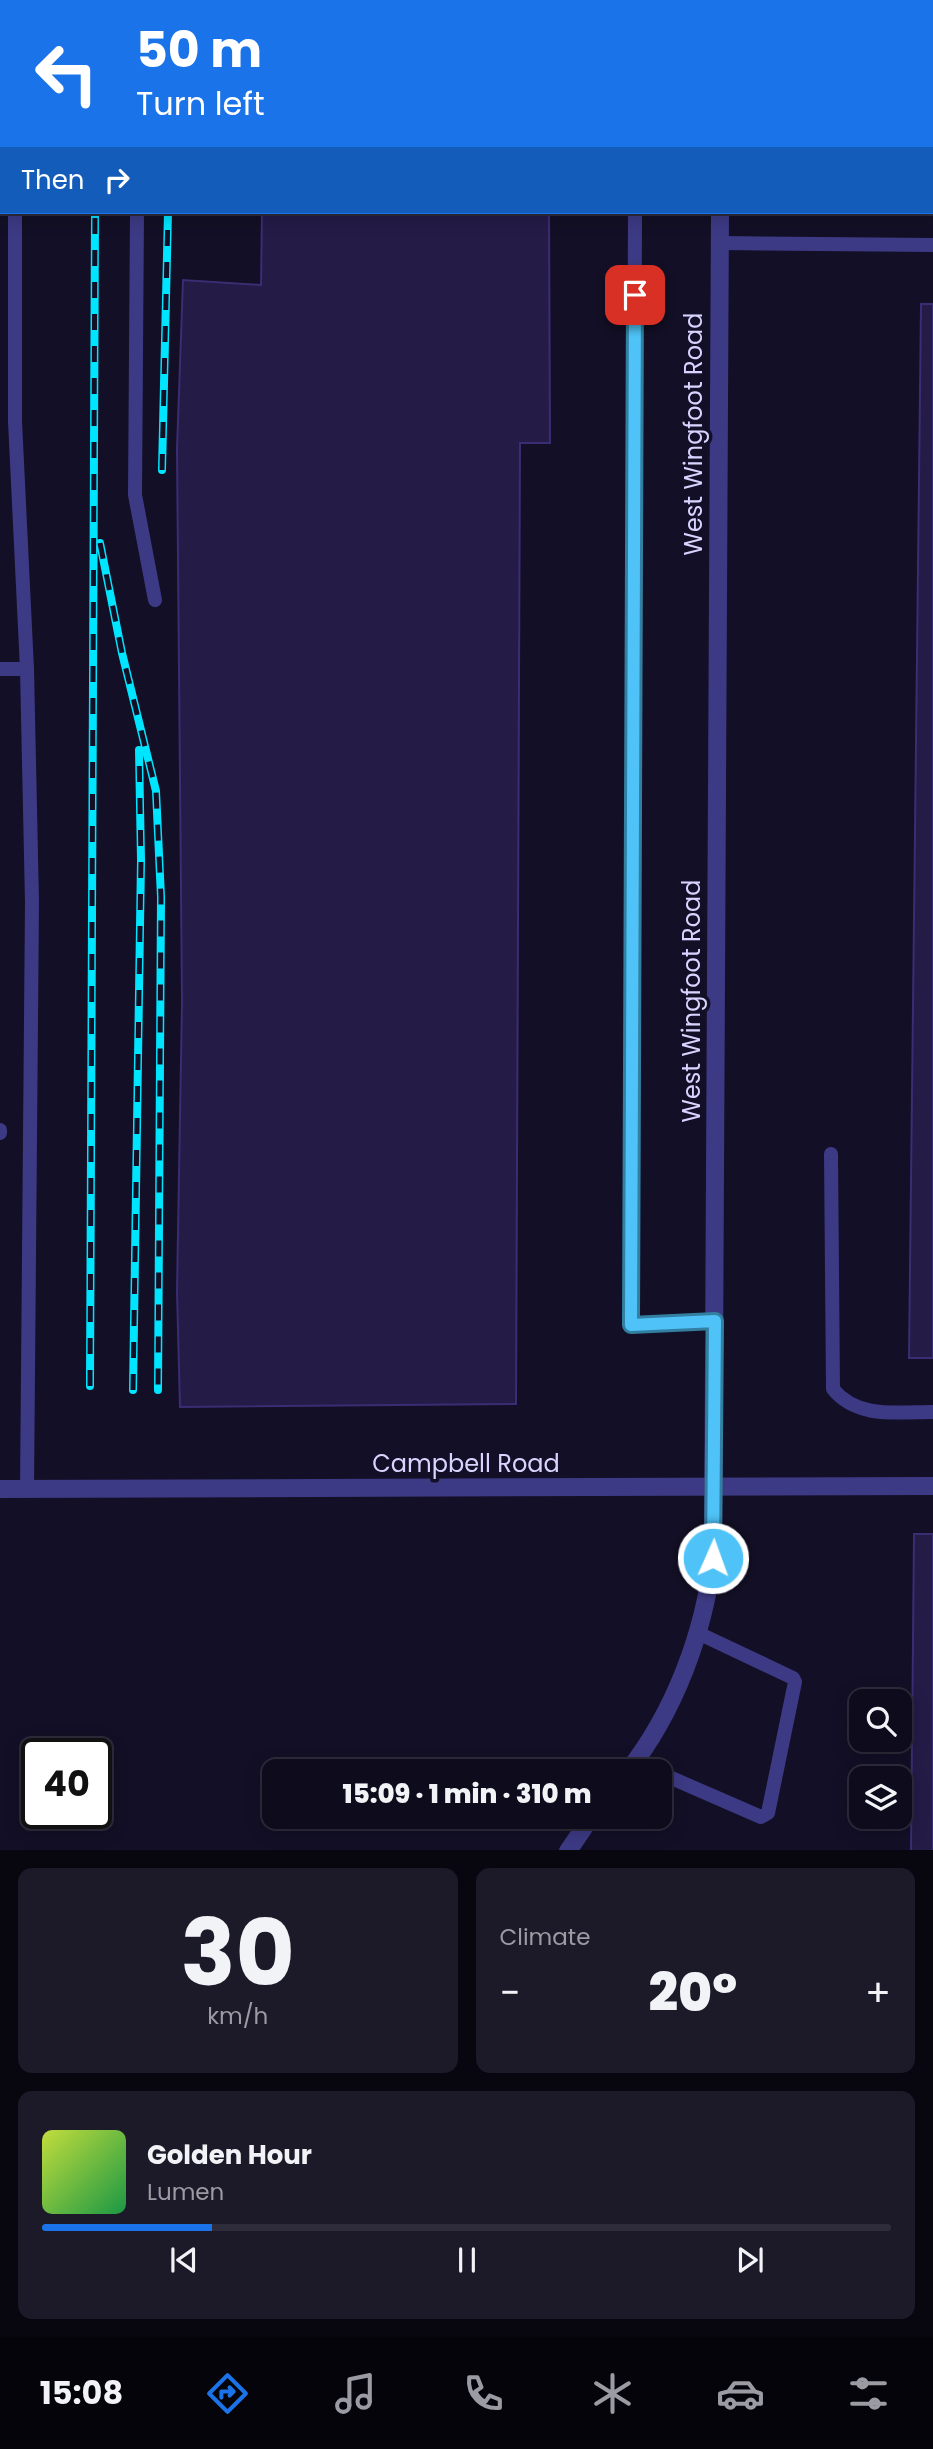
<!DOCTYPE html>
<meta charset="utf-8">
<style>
:root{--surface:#0e0b1c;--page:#1c1929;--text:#f1f3f6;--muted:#9b9ba3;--line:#2e2b3b;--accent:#1a73e8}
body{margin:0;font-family:Poppins,sans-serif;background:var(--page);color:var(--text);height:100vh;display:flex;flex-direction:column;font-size:26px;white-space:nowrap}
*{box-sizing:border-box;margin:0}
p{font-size:23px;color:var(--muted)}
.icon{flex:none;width:38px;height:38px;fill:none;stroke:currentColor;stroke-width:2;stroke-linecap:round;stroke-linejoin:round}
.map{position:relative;height:1850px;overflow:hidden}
.details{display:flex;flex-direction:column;gap:18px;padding:18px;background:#08060f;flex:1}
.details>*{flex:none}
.hud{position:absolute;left:0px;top:0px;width:934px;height:214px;box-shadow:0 4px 18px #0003,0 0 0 2px var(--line);background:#1a73e8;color:#fff;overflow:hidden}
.fabs{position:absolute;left:849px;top:1689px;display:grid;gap:14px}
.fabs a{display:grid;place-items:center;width:63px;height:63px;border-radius:14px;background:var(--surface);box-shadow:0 4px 18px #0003,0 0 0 2px var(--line);font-size:35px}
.speed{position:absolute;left:21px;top:1738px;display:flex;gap:14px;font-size:35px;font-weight:700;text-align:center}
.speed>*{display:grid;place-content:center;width:91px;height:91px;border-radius:50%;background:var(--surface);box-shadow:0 4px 18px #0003,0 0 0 2px var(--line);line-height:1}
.speed .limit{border:4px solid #111;border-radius:10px;background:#fff;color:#111}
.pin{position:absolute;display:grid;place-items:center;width:60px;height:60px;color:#fff;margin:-30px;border-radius:14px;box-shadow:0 4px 10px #0006}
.me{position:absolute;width:77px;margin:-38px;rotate:2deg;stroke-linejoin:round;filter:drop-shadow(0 0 5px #0008)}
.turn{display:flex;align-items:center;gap:24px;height:147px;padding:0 21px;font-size:32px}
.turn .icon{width:91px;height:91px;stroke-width:2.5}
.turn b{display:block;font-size:49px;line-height:60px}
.then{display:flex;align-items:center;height:66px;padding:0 21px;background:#0003;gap:14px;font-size:26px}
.big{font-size:52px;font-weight:800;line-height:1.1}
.details .card{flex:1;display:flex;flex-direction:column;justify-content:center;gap:10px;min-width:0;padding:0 24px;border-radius:14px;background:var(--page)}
.details .dial{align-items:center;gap:0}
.dial b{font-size:91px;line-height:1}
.song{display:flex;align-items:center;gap:21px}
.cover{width:84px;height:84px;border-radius:10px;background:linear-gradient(135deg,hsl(70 70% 55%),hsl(140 70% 35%))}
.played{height:7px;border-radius:4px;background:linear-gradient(90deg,var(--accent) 20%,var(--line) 20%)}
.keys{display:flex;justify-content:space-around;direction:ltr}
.heat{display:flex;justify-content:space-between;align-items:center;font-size:38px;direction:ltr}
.details .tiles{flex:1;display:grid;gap:18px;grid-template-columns:1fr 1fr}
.card:last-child{grid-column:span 2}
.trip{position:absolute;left:262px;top:1759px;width:410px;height:70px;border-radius:14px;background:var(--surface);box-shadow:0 4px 18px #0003,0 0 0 2px var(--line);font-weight:800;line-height:70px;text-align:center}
.tabs{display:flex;height:112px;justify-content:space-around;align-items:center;background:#06040b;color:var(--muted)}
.tabs .icon{width:49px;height:49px}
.tabs .active{color:var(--accent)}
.tabs b{font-size:32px;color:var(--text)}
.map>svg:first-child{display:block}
.building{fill:#241b47;stroke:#3b2d73;stroke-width:2}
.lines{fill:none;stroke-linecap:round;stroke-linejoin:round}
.service{stroke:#3d3a85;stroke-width:14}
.tertiary{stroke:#3d3a85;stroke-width:18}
.rail-casing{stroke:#00e5ff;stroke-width:8}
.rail{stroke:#130f26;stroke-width:5;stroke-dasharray:16;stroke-linecap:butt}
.route-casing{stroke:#337fa1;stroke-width:18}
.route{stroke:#4fc3f7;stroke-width:12}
.labels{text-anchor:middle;stroke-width:7;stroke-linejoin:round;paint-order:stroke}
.street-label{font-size:24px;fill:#d9d4ff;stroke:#130f26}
</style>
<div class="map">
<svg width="933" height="1851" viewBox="0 0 933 1851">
<rect width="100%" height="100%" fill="#130f26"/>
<!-- building -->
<path class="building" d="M185,0H547V2H185Z
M262,212H549L550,443H520L516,1404L180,1407L177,1291L182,1002L177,449L183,280L261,285Z
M921,304H933V1358H909Z
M914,1534H933V1851H911Z"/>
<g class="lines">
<!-- service -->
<path class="service" d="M139,2V0
M636,2V0
M0,57H2
M15,212V421L27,669
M137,212L135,495L155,600
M635,212L631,1325L715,1321
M720,243L933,245
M0,669H27L32,902L27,1490
M0,1130V1133
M831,1154L833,1389C857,1419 898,1412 933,1412
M660,1773L761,1817L768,1813L795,1682L793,1678L698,1633"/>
<!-- tertiary -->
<path class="tertiary" d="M719,2V0
M0,1489L933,1486
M628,1771C675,1711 704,1633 713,1557L720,212
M568,1851L592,1816"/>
<!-- rail casing -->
<g class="rail-casing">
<path id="rail" d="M168,0V2
M95,2V0
M162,470L168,212
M100,543L122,653L156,791L161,897L158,1390
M90,1386L95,212
M133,1390L141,860L139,750"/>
</g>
<!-- rail -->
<use href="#rail" class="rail"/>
</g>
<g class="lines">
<!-- route casing -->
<g class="route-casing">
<path id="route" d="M635,295L631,1325L715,1321L713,1558"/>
</g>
<!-- route -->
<use href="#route" class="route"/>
</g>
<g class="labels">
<!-- street labels -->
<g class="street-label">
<text transform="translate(694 434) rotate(-90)" y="8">West Wingfoot Road</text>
<text transform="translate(692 1001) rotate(-90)" y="8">West Wingfoot Road</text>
<text x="466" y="1472">Campbell Road</text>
</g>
</g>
</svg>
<div class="fabs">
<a><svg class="icon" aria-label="search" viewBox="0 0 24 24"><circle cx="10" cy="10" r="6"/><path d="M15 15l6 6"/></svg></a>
<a><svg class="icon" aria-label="layers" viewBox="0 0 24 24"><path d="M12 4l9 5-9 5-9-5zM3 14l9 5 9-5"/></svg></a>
</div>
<div class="speed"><div class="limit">40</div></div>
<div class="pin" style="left:635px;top:295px;background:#d93025"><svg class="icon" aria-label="arrive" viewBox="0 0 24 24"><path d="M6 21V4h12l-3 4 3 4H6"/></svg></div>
<svg class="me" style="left:713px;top:1558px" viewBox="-20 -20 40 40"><circle r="17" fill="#4fc3f7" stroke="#fff" stroke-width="3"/><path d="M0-11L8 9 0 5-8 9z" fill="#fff"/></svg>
<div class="trip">15:09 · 1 min · 310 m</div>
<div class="hud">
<div class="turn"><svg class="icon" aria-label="left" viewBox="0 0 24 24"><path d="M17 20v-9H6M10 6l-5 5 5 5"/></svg><div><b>50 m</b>Turn left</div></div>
<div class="then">Then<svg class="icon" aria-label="right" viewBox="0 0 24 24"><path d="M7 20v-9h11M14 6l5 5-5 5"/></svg></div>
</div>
</div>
<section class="details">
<div class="tiles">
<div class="card dial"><b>30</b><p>km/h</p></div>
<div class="card"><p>Climate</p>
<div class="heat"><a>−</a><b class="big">20°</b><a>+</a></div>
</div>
<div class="card">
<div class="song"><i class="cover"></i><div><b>Golden Hour</b><p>Lumen</p></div></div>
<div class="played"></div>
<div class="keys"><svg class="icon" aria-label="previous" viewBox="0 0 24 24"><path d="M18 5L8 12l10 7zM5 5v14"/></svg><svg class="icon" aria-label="pause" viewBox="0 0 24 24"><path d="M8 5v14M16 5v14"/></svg><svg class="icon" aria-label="next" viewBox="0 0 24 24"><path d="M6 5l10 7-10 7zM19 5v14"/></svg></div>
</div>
</div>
</section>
<nav class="tabs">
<b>15:08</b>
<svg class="icon active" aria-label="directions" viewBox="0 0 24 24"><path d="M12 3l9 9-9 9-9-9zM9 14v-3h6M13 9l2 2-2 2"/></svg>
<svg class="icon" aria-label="music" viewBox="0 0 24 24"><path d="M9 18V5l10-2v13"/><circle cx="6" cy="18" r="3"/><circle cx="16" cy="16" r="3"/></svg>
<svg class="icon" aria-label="phone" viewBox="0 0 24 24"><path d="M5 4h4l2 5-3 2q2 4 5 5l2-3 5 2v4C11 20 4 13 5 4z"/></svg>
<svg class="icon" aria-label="climate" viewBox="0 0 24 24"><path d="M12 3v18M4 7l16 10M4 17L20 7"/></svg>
<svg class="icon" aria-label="car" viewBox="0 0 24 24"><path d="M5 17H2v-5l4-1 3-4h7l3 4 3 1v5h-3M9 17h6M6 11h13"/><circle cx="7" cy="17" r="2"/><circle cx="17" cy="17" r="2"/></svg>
<svg class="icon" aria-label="filters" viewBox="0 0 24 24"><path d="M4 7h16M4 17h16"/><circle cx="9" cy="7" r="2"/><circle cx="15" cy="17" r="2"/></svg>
</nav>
